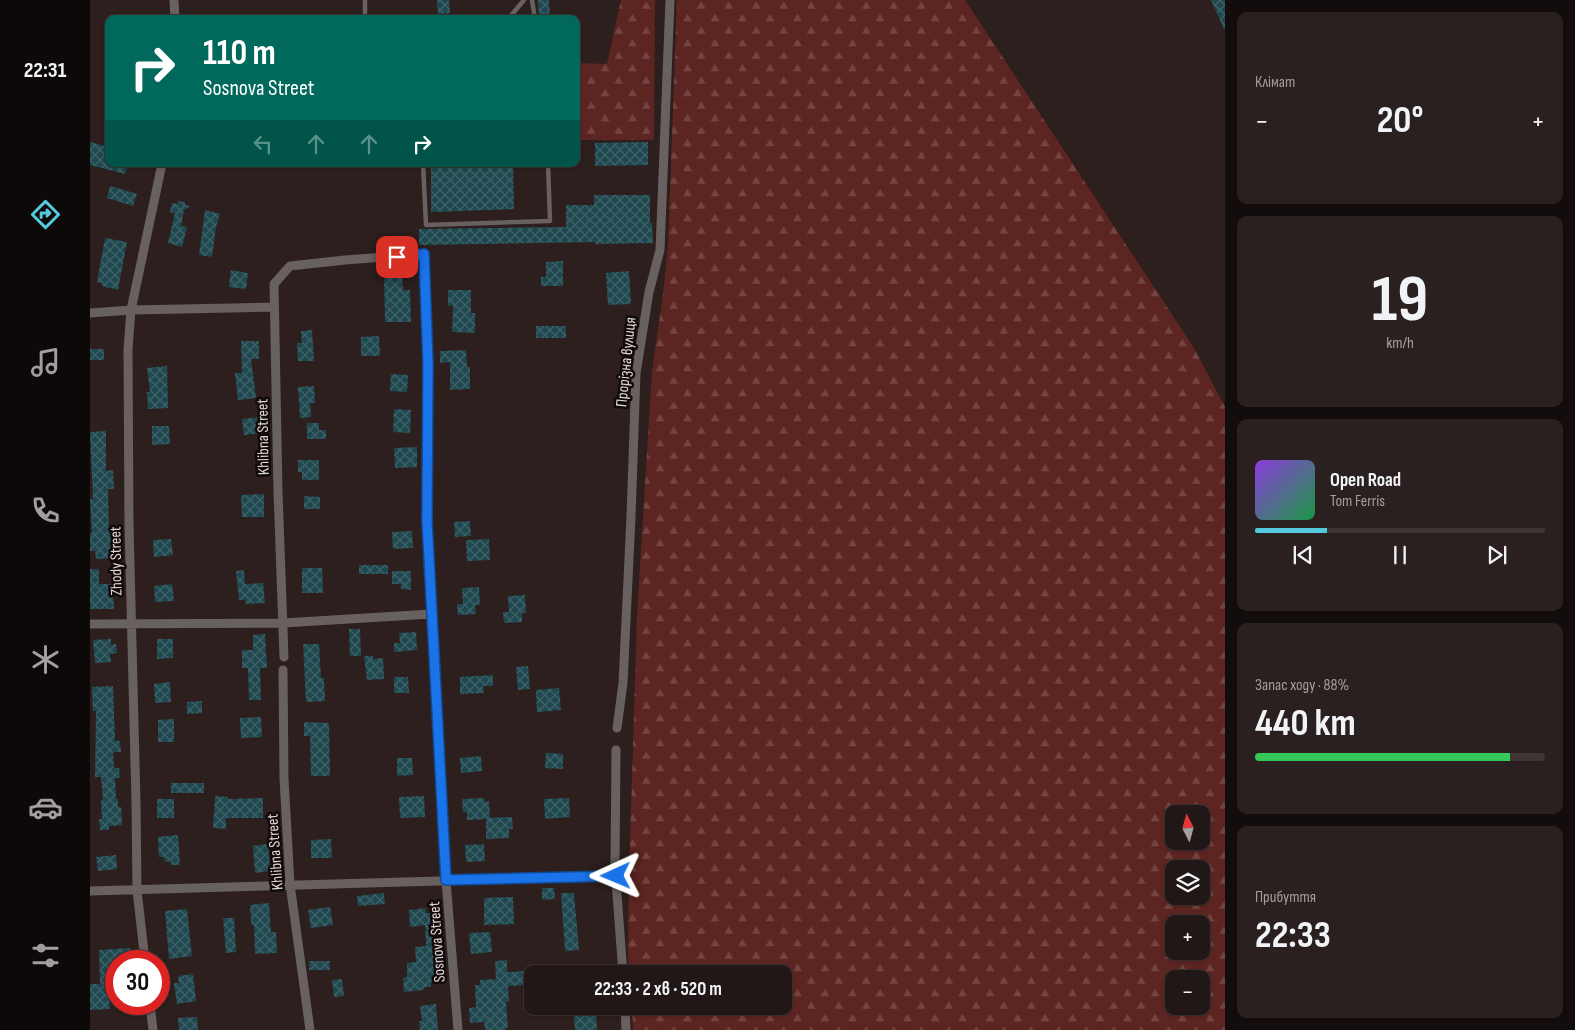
<!DOCTYPE html>
<html lang="uk">
<meta charset="utf-8">
<style>
:root{--surface:#211716;--page:#29201f;--text:#f1f3f6;--muted:#a29fa1;--line:#3e3635;--accent:#55cadf}
body{margin:0;font-family:"Sofia Sans Condensed",sans-serif;background:var(--page);color:var(--text);height:100vh;display:flex;flex-direction:column;font-size:19px;white-space:nowrap}
*{box-sizing:border-box;margin:0}
p{font-size:16px;color:var(--muted)}
.icon{flex:none;width:28px;height:28px;fill:none;stroke:currentColor;stroke-width:2;stroke-linecap:round;stroke-linejoin:round}
.map{position:relative;flex:1;overflow:hidden}
.drawer{display:flex;flex-direction:column;gap:12px;padding:12px;background:#120d0c;width:350px}
.drawer>*{flex:none}
.banner{position:absolute;left:15px;top:15px;width:475px;height:152px;border-radius:10px;box-shadow:0 1px 4px #0004,0 0 0 1px var(--line);background:#00695c;color:#fff;overflow:hidden}
.needle{width:32px;rotate:354deg}
.fabs{position:absolute;left:1075px;top:805px;display:grid;gap:10px}
.fabs a{display:grid;place-items:center;width:45px;height:45px;border-radius:10px;background:var(--surface);box-shadow:0 1px 4px #0004,0 0 0 1px var(--line);font-size:25px}
.speed{position:absolute;left:15px;top:950px;display:flex;gap:10px;font-size:25px;font-weight:700;text-align:center}
.speed>*{display:grid;place-content:center;width:65px;height:65px;border-radius:50%;background:var(--surface);box-shadow:0 1px 4px #0004,0 0 0 1px var(--line);line-height:1}
.speed .limit{border:8px solid #d22;background:#fff;color:#111}
.pin{position:absolute;display:grid;place-items:center;width:42px;height:42px;color:#fff;margin:-21px;border-radius:10px;box-shadow:0 2px 8px #0006}
.me{position:absolute;width:55px;margin:-28px;rotate:269deg;stroke-linejoin:round;filter:drop-shadow(0 0 4px #0008)}
.turn{display:flex;align-items:center;gap:18px;height:105px;padding:0 15px;font-size:22px}
.turn .icon{width:65px;height:65px;stroke-width:2.5}
.turn b{display:block;font-size:35px;line-height:42px}
.lanes{display:flex;align-items:center;height:48px;padding:0 15px;background:#0003;justify-content:center;gap:25px;direction:ltr}
.lanes .off{opacity:.35}
.big{font-size:38px;font-weight:700;line-height:1.1}
.drawer .widget{flex:1;display:flex;flex-direction:column;justify-content:center;gap:8px;min-width:0;padding:0 18px;border-radius:10px;background:var(--page)}
.drawer .dial{align-items:center;gap:0}
.dial b{font-size:65px;line-height:1}
.song{display:flex;align-items:center;gap:15px}
.cover{width:60px;height:60px;border-radius:8px;background:linear-gradient(135deg,hsl(270 70% 55%),hsl(140 70% 35%))}
.played{height:5px;border-radius:2px;background:linear-gradient(90deg,var(--accent) 25%,var(--line) 25%)}
.keys{display:flex;justify-content:space-around;direction:ltr}
.heat{display:flex;justify-content:space-between;align-items:center;font-size:28px;direction:ltr}
.charge{height:8px;border-radius:4px;background:linear-gradient(90deg,#34c759 88%,var(--line) 0)}
.trip{position:absolute;left:434px;top:965px;width:268px;height:50px;border-radius:10px;background:var(--surface);box-shadow:0 1px 4px #0004,0 0 0 1px var(--line);font-weight:700;line-height:50px;text-align:center}
main{display:flex;flex:1;min-height:0}
.tabs{display:flex;flex-direction:column;width:90px;justify-content:space-around;align-items:center;background:#0d0909;color:var(--muted)}
.tabs .icon{width:35px;height:35px}
.tabs .active{color:var(--accent)}
.tabs b{font-size:22px;color:var(--text)}
.map>svg:first-child{display:block}
.forest{fill:url(#forest-firs);fill-rule:evenodd}
.building{fill:url(#building-cross-hatch)}
.lines{fill:none;stroke-linecap:round;stroke-linejoin:round}
.service{stroke:#686160;stroke-width:4.5}
.minor{stroke:#686160;stroke-width:9}
.route-casing{stroke:#114b97;stroke-width:12}
.route{stroke:#1a73e8;stroke-width:9}
.labels{text-anchor:middle;stroke-width:5;stroke-linejoin:round;paint-order:stroke}
.street-label{font-size:16px;fill:#e0d7d5;stroke:#100a0a}
</style>
<main>
<nav class="tabs">
<b>22:31</b>
<svg class="icon active" aria-label="directions" viewBox="0 0 24 24"><path d="M12 3l9 9-9 9-9-9zM9 14v-3h6M13 9l2 2-2 2"/></svg>
<svg class="icon" aria-label="music" viewBox="0 0 24 24"><path d="M9 18V5l10-2v13"/><circle cx="6" cy="18" r="3"/><circle cx="16" cy="16" r="3"/></svg>
<svg class="icon" aria-label="phone" viewBox="0 0 24 24"><path d="M5 4h4l2 5-3 2q2 4 5 5l2-3 5 2v4C11 20 4 13 5 4z"/></svg>
<svg class="icon" aria-label="climate" viewBox="0 0 24 24"><path d="M12 3v18M4 7l16 10M4 17L20 7"/></svg>
<svg class="icon" aria-label="car" viewBox="0 0 24 24"><path d="M5 17H2v-5l4-1 3-4h7l3 4 3 1v5h-3M9 17h6M6 11h13"/><circle cx="7" cy="17" r="2"/><circle cx="17" cy="17" r="2"/></svg>
<svg class="icon" aria-label="filters" viewBox="0 0 24 24"><path d="M4 7h16M4 17h16"/><circle cx="9" cy="7" r="2"/><circle cx="15" cy="17" r="2"/></svg>
</nav>
<div class="map">
<svg width="1135" height="1030" viewBox="0 0 1135 1030">
<defs>
<pattern id="forest-firs" width="22" height="20" patternUnits="userSpaceOnUse" patternTransform="scale(1.25)"><rect width="22" height="20" fill="#5d2521"/><path d="M5 1l3.5 6h-7zM16 11l3.5 6h-7z" fill="#744440"/></pattern>
<pattern id="building-cross-hatch" width="8" height="8" patternUnits="userSpaceOnUse" patternTransform="scale(1.25)"><rect width="8" height="8" fill="#1f4850"/><path d="M0 0l8 8M0 8l8-8" fill="none" stroke="#3f6268"/></pattern>
</defs>
<rect width="100%" height="100%" fill="#2c1f1d"/>
<!-- forest -->
<path class="forest" d="M531,0H565L564,140H486V63L517,64Z
M587,0H875L1104,348L1135,407V1030H543L542,1006H692V974H539L538,952L539,876L547,616L562,371L573,294L578,245ZM1084,814H1111V841H1084ZM1084,869H1111V896H1084ZM1084,924H1111V951H1084ZM1084,979H1111V1006H1084Z"/>
<!-- building -->
<path class="building" d="M347,0H359L360,13L348,14Z
M448,0H459L460,19H449Z
M1121,0H1135V31Z
M0,142L19,147V164H38L35,174L0,165Z
M558,142V165L505,166V143Z
M356,164H423L424,209L341,212V166H356Z
M20,186L47,194L43,206L17,198Z
M504,195H560V223H562L563,243L505,244V242L329,245V229L476,227V205H504Z
M88,201L95,202V205L101,206L94,210L91,226L97,227L92,247L78,243L85,213L80,212L82,203L88,204Z
M115,210L130,214L126,227L122,257L109,255Z
M15,238L37,242L28,290L12,286V283L7,282Z
M473,261V286H451V277H456V262Z
M141,270L158,273L156,289L139,287Z
M539,271L541,304L518,305L516,273Z
M294,274H312L313,290H320L321,322H295Z
M358,290H381V313H385V333L362,332L363,305L358,306Z
M446,326H476V338H446Z
M222,330L224,361H208L207,343H212L211,331Z
M289,336L290,356H271V337Z
M151,341H169V359H161L166,398L148,400L145,373H152Z
M0,349H14V360H0Z
M376,350L377,367H380V389L360,390V362L350,363V351Z
M77,366L78,408L58,409L57,392H60L57,368Z
M301,374L318,375L317,392L300,391Z
M224,386L225,403H220L221,417L210,418L208,387Z
M304,409L321,410L320,433L303,432Z
M171,417L172,433L154,435L152,419Z
M217,423H229V430H236V439H217Z
M62,426H79L80,444L62,445Z
M16,431V471L23,470L24,489H18L19,533L23,532L24,558L6,559L5,551H0V533H2L0,499H3L0,432Z
M327,447V467L305,468L304,448Z
M208,460H229V480H212V472H208Z
M174,494V517H152L151,495Z
M214,496L230,497V509H214Z
M380,521L381,536L365,537L364,522Z
M322,531L323,548L303,549L302,532Z
M81,539L83,555L64,557L63,540Z
M399,539L400,560L377,561L376,540Z
M269,565H298V574H269Z
M212,568H232L233,593H212Z
M0,569H9V584H23L24,609H0Z
M154,570L155,584L173,583L175,603L156,604L155,600H149L146,571Z
M302,571H321V590L311,589V584H302Z
M82,584L84,601L65,602L64,586Z
M389,587L390,605H385L386,614L368,615L367,604H373L372,588Z
M435,595L436,613H432V622L414,623L413,612H419L418,596Z
M259,629H270L271,656H260Z
M326,632L327,650L304,652V643H310L309,633Z
M175,634L177,668H170L171,700H159L158,668H152V650H163V635Z
M21,639V645L26,644L27,653L20,654L21,662L5,663L3,640Z
M67,639H83V658L67,659Z
M213,644H229L231,678H234L235,701L216,702Z
M274,656H283V659L293,658L294,679L277,680Z
M438,666L440,689L428,690L426,667Z
M403,675V686H393L394,693L370,694V677Z
M304,677H318L319,693H304Z
M80,682L81,702L65,703L64,684Z
M23,686L25,741H30L31,752H23L24,768H29L30,778H25L26,799H28V807H31L32,825L19,826V830H10L9,819H12L11,800H13L11,777H5L6,711H3L2,687Z
M469,688L471,710L447,712L446,690Z
M112,701V713L97,714V702Z
M171,717L172,737L151,738L150,718Z
M84,719V742H68V720Z
M214,722L239,723L240,776H221L220,736H214Z
M456,753L473,754V769L455,768Z
M391,756L392,771L371,773L370,758Z
M307,758H322L323,775L307,776Z
M81,783H114V793H81Z
M125,796L138,797V799L173,798V818H136V829L123,828Z
M334,796L335,817L310,818L309,797Z
M394,798L395,802L399,801L400,818L422,817L423,829H419V838L396,839V819L377,820V812H373L372,799Z
M479,798L480,817L455,819L454,799Z
M67,799H84V818H67Z
M88,835L90,865H81V861L75,862L74,857H69L68,837Z
M241,839L242,858H221V840Z
M178,844L180,871L165,873L163,846Z
M394,844L395,861L376,862L375,845Z
M26,855L27,869L8,871L6,857Z
M452,888H464L465,899L452,900Z
M294,893L295,904L268,906L267,896Z
M471,893H484L489,950L475,951Z
M423,897L424,924L394,925V898Z
M179,903L181,932H186L187,953L165,954L164,925H162L161,922L160,905Z
M240,907L243,925L221,928L218,910Z
M336,908V913H342V916L348,915L349,924L345,925L351,981L341,982V987H334V990L314,992L313,978L317,977V963L326,962L325,947L336,946L335,925L320,927L319,910Z
M97,909L102,956L79,959L75,911Z
M133,918H144L146,952L136,953Z
M400,932L402,952L381,954L379,933Z
M40,948L41,961H26V980H19L20,1009L0,1010V984H10L9,950Z
M417,960V972L437,971V985L418,986L419,1001L416,1002L418,1028H416V1030H395L394,1022L380,1023L379,1008L386,1007L385,985H390V980L406,979L405,961Z
M219,961H240V970H219Z
M103,974L106,1001L87,1004L84,983H89L88,976Z
M252,979L254,996L244,997L242,980Z
M346,1004L348,1030H330L329,1021H332L330,1006Z
M506,1007L507,1030H485L483,1008Z
M107,1017L108,1030H89L88,1018Z"/>
<g class="lines">
<!-- service -->
<path class="service" d="M442,0L445,19
M275,19V0
M418,19L434,0
M333,164L336,225L460,221L458,164"/>
<!-- minor -->
<path class="minor" d="M84,0L85,19
M0,313L41,310L184,307
M0,624L193,623L341,614
M194,657L188,492L184,284L200,266L255,260L334,254L338,363L337,521L341,614L349,742L356,880L368,1030
M193,670L194,779L200,884L220,1030
M527,728L533,683L541,517L546,373L559,292L570,250L580,0
M526,750L525,867L533,974
M0,891L526,876
M55,961L47,890L46,802L39,525L38,349L41,310L72,164
M60,1004L63,1030
M535,1006L536,1030"/>
</g>
<g class="lines">
<!-- route casing -->
<g class="route-casing">
<path id="route" d="M307,257L334,254L338,363L337,521L356,880L526,876"/>
</g>
<!-- route -->
<use href="#route" class="route"/>
</g>
<g class="labels">
<!-- street labels -->
<g class="street-label">
<text transform="translate(535 362) rotate(-84)" y="6">Прорізна вулиця</text>
<text transform="translate(172 437) rotate(-91)" y="6">Khlibna Street</text>
<text transform="translate(25 561) rotate(-91)" y="6">Zhody Street</text>
<text transform="translate(184 852) rotate(-94)" y="6">Khlibna Street</text>
<text transform="translate(346 942) rotate(-94)" y="6">Sosnova Street</text>
</g>
</g>
</svg>
<div class="fabs">
<a><svg class="needle" viewBox="-14 -14 28 28"><path d="M0-13l5 13h-10z" fill="#e53935"/><path d="M0 13l5-13h-10z" fill="#a29fa1"/></svg></a>
<a><svg class="icon" aria-label="layers" viewBox="0 0 24 24"><path d="M12 4l9 5-9 5-9-5zM3 14l9 5 9-5"/></svg></a>
<a>+</a>
<a>−</a>
</div>
<div class="speed"><div class="limit">30</div></div>
<div class="pin" style="left:307px;top:257px;background:#d93025"><svg class="icon" aria-label="arrive" viewBox="0 0 24 24"><path d="M6 21V4h12l-3 4 3 4H6"/></svg></div>
<svg class="me" style="left:526px;top:876px" viewBox="-20 -20 40 40"><path d="M0-17L14 15 0 8-14 15z" fill="#1a73e8" stroke="#fff" stroke-width="4"/></svg>
<div class="trip">22:33 · 2 хв · 520 m</div>
<div class="banner">
<div class="turn"><svg class="icon" aria-label="right" viewBox="0 0 24 24"><path d="M7 20v-9h11M14 6l5 5-5 5"/></svg><div><b>110 m</b>Sosnova Street</div></div>
<div class="lanes"><svg class="icon off" aria-label="left" viewBox="0 0 24 24"><path d="M17 20v-9H6M10 6l-5 5 5 5"/></svg><svg class="icon off" aria-label="ahead" viewBox="0 0 24 24"><path d="M12 20V5M6 11l6-6 6 6"/></svg><svg class="icon off" aria-label="ahead" viewBox="0 0 24 24"><path d="M12 20V5M6 11l6-6 6 6"/></svg><svg class="icon" aria-label="right" viewBox="0 0 24 24"><path d="M7 20v-9h11M14 6l5 5-5 5"/></svg></div>
</div>
</div>
<section class="drawer">
<div class="widget"><p>Клімат</p>
<div class="heat"><a>−</a><b class="big">20°</b><a>+</a></div>
</div>
<div class="widget dial"><b>19</b><p>km/h</p></div>
<div class="widget">
<div class="song"><i class="cover"></i><div><b>Open Road</b><p>Tom Ferris</p></div></div>
<div class="played"></div>
<div class="keys"><svg class="icon" aria-label="previous" viewBox="0 0 24 24"><path d="M18 5L8 12l10 7zM5 5v14"/></svg><svg class="icon" aria-label="pause" viewBox="0 0 24 24"><path d="M8 5v14M16 5v14"/></svg><svg class="icon" aria-label="next" viewBox="0 0 24 24"><path d="M6 5l10 7-10 7zM19 5v14"/></svg></div>
</div>
<div class="widget"><p>Запас ходу · 88%</p><b class="big">440 km</b><div class="charge"></div></div>
<div class="widget"><p>Прибуття</p><b class="big">22:33</b></div>
</section>
</main>
